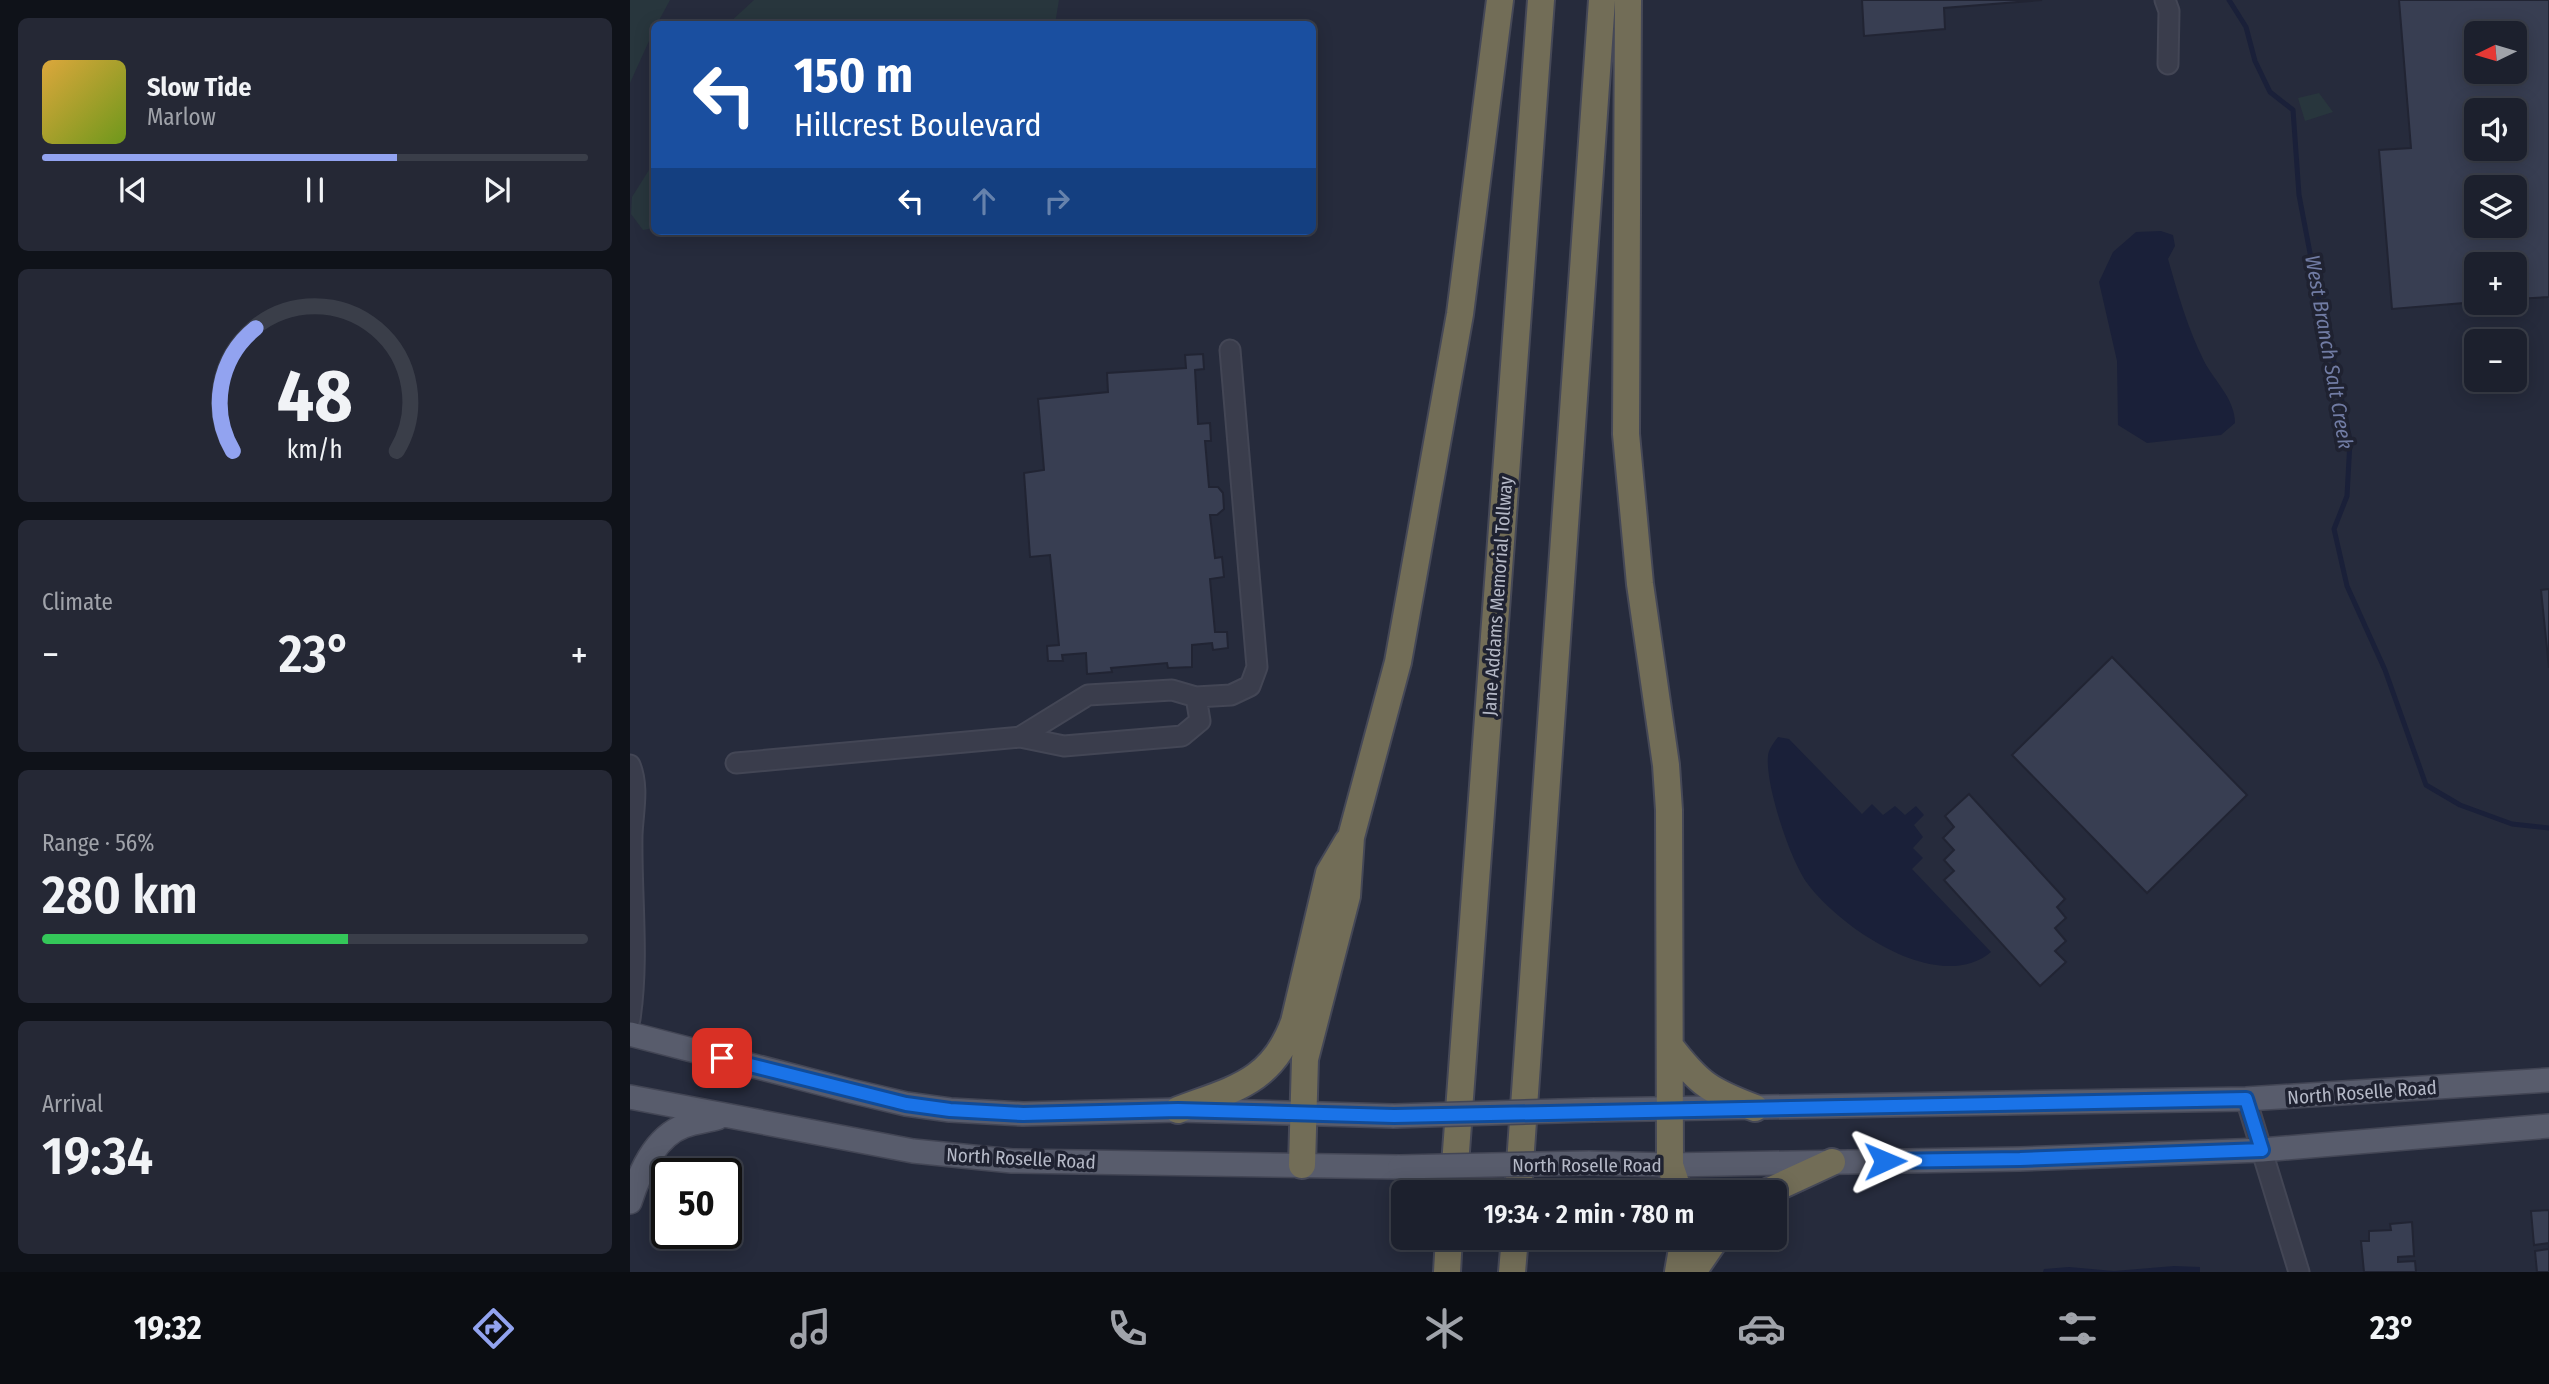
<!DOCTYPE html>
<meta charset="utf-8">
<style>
:root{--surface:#1c202d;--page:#252835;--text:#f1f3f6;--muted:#a0a3aa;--line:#3a3e49;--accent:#92a3f0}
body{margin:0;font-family:"Fira Sans Condensed",sans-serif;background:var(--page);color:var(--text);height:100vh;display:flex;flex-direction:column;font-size:26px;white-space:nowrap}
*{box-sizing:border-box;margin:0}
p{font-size:23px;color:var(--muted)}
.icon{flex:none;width:38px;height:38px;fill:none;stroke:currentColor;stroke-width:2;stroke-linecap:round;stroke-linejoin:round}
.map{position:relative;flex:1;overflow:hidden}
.details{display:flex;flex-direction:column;gap:18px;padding:18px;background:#0f1219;width:630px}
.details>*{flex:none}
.guide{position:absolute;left:21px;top:21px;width:665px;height:214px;border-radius:10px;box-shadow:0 4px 18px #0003,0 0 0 2px var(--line);background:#1a4fa0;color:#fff;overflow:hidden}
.needle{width:46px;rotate:265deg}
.tools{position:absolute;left:1834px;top:21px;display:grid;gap:14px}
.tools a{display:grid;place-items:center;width:63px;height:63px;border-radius:10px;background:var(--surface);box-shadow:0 4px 18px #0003,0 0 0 2px var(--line);font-size:35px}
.speed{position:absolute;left:21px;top:1158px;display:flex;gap:14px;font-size:35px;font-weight:700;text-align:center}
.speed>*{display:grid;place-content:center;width:91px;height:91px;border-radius:50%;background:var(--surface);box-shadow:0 4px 18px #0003,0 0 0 2px var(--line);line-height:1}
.speed .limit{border:4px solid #111;border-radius:10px;background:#fff;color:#111}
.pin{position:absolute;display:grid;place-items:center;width:60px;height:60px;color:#fff;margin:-30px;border-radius:14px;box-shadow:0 4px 10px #0006}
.me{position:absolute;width:77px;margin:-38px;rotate:89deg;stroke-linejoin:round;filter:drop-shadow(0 0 5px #0008)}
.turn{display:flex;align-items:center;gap:24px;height:147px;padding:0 28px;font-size:32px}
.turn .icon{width:91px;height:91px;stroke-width:2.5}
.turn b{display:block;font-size:49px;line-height:60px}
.lanes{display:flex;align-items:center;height:66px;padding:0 28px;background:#0003;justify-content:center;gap:35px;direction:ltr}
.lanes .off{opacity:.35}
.big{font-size:52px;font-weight:600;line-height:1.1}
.details .tile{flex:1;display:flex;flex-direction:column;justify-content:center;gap:10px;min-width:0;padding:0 24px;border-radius:10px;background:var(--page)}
.details .dial{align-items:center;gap:0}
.dial svg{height:182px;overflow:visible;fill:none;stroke:var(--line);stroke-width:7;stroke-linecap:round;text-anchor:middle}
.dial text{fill:var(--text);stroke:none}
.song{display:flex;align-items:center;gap:21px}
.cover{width:84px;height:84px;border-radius:10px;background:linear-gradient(135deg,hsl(40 70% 55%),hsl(80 70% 35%))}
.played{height:7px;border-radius:4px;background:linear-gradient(90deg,var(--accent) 65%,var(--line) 65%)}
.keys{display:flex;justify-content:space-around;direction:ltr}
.heat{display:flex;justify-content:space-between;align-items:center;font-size:38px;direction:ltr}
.charge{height:10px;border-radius:5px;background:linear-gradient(90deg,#34c759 56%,var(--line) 0)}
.trip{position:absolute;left:761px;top:1180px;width:396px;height:70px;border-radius:10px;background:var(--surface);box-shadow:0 4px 18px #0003,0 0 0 2px var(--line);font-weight:600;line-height:70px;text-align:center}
.tab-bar{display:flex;height:112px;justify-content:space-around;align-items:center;background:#0b0d12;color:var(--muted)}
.tab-bar .icon{width:49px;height:49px}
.tab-bar .active{color:var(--accent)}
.tab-bar b{font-size:32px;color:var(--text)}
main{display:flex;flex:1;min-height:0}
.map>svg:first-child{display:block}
.green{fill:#28363d}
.water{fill:#1a2039}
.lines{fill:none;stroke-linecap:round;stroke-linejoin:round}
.stream{stroke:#1a2039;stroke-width:5}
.building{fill:#383e52;stroke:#212433;stroke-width:2;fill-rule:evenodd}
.minor-casing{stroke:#434655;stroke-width:23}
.major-casing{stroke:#434655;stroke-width:26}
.highway-casing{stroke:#454857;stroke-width:30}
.minor{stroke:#3a3d4c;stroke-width:19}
.major{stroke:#585c6c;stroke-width:23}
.highway{stroke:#726d57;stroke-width:26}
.major-bridge-casing{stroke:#434655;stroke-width:26;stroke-linecap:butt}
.major-bridge{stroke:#585c6c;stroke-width:23}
.route-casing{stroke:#114b97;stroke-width:18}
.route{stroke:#1a73e8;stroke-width:12}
.labels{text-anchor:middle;stroke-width:7;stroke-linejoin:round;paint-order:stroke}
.street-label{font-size:19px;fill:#b5b9c7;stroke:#1f2231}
.water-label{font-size:21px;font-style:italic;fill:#717ca4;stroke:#1f2231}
</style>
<main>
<section class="details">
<div class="tile">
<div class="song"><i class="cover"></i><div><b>Slow Tide</b><p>Marlow</p></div></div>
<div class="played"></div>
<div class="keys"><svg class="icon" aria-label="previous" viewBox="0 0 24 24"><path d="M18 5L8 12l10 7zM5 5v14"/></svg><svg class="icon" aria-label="pause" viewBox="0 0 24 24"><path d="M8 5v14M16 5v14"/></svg><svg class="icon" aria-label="next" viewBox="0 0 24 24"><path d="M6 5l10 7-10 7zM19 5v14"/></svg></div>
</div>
<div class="tile dial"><svg viewBox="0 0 100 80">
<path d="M14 69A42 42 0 1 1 86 69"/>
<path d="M14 69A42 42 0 0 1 24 15" stroke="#92a3f0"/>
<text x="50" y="56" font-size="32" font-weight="700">48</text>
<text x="50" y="72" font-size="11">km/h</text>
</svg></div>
<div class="tile"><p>Climate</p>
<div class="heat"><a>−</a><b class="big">23°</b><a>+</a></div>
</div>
<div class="tile"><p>Range · 56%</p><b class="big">280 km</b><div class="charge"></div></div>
<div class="tile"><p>Arrival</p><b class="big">19:34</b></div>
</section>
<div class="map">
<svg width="1919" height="1272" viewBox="0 0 1919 1272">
<rect width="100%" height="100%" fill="#262b3c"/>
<!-- green -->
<path class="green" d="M0,0H40L27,24H24V30L0,83Z
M124,0H429L425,24H98Z
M1689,93L1703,112L1675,121L1668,98Z
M24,162V228L13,230L1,214L2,197Z"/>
<!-- water -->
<path class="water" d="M1531,231L1543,235L1545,246L1538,259C1548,294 1558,329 1574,361C1585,382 1605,399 1605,423L1591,435L1517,443L1488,425L1487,361L1469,282L1483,252L1506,232Z
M1148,737L1159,739L1232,814L1242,804L1253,815L1265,806L1275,815L1286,806L1294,815L1284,825L1293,837L1283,848L1293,858L1282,869L1361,952C1309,996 1209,927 1177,883C1160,860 1135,784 1138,756C1138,750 1144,742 1148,737Z
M1544,1266L1570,1267V1272H1413L1414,1269L1439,1267L1484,1271Z"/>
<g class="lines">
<!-- stream -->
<path class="stream" d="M1599,0L1616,27L1625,61L1640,92L1663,110L1669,195L1692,316L1703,357L1720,441L1717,496L1704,529L1717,586L1755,670L1796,785L1830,805L1882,824L1919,828"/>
</g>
<!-- building -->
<path class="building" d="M1232,0H1412L1314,8L1315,29L1234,36Z
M1769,0H1919V297L1885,299V264H1846V302L1762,309L1749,150L1781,148ZM1846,33H1885V72H1846ZM1846,110H1885V149H1846ZM1846,187H1885V226H1846Z
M573,354L574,369L565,370L568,424L580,423L581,441H575L579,487H588L593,493L594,509L587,515H580L585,558L592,557L594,577L580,579L585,632H597L598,648L583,650L582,643L562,645V667L538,668L537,663L481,668L482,672L457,674L456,653L432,655L433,661H418L417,646L429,645L420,555L400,557L394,473L414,470L408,399L478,392L477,373L556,368L555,355Z
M1919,589V668L1911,590Z
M1482,657L1617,795L1517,893L1382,755Z
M1339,794L1435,899L1427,907L1436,918L1425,928L1436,941L1425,951L1436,962L1410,986L1314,880L1324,871L1314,860L1324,850L1313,838L1324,827L1315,816Z
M1919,1210V1249V1243L1904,1245L1901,1211Z
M1782,1222L1784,1256L1768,1257V1262L1785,1261L1786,1272H1734L1731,1241H1739V1231L1761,1230L1760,1224Z
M1919,1249V1272H1907L1905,1251Z"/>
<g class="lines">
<!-- minor casing -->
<g class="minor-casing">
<path id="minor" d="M1535,0L1539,11L1538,64
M566,697L601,695L620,686L627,667L600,350
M106,763L390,737L434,746L552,736L570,721L566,697L542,690L458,695L390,737
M0,765C9,787 3,811 2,835C1,897 9,957 0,1019
M1616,1099L1669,1272"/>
</g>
<!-- major casing -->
<g class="major-casing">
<path id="major" d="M0,1034L221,1091L276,1104L320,1110L393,1114L548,1110L764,1116
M0,1097L283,1151L382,1161L770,1167
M963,1110L1616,1099L1919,1080
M958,1163L1040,1165L1390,1159L1632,1150L1919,1126
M0,1202C9,1174 24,1137 54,1126C64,1122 76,1121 87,1118"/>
</g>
<!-- highway casing -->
<g class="highway-casing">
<path id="highway" d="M998,0L996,434L1010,584L1036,765L1039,810L1040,1165L1049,1192
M1040,1046C1069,1084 1080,1091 1125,1108
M548,1110C603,1089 642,1083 664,1022L699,873L718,841
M672,1165L675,1059L717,896L721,837L768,662L830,314L870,0
M823,1192L911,0
M888,1192L972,0
M1137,1192L1202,1162
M817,1272L819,1237
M882,1272L885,1237
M1048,1272L1054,1237
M1063,1272L1087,1237"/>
</g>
<!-- minor -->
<use href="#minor" class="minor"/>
<!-- major -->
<use href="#major" class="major"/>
<!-- highway -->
<use href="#highway" class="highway"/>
<!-- major-bridge casing -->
<g class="major-bridge-casing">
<path id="major-bridge" d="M764,1116L963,1110
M770,1167L958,1163"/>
</g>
<!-- major-bridge -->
<use href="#major-bridge" class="major-bridge"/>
</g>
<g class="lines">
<!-- route casing -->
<g class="route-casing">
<path id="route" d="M92,1058L276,1104L320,1110L393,1114L548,1110L764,1116L1616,1099L1632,1150L1390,1159L1255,1161"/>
</g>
<!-- route -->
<use href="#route" class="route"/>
</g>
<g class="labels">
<!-- street labels -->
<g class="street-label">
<text transform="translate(867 596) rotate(-86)" y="7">Jane Addams Memorial Tollway</text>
<text transform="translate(1732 1092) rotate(-4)" y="7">North Roselle Road</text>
<text transform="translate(391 1158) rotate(3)" y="7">North Roselle Road</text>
<text x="957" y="1172">North Roselle Road</text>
</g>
<!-- water labels -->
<g class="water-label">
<text transform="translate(1699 352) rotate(80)" y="7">West Branch Salt Creek</text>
</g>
</g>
</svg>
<div class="tools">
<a><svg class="needle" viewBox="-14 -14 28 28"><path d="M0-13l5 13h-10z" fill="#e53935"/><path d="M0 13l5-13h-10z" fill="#a0a3aa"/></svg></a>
<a><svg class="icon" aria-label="sound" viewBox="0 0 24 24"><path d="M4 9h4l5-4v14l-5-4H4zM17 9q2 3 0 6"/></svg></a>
<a><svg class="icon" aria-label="layers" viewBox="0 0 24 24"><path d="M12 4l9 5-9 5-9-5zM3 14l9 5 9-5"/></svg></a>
<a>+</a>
<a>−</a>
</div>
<div class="speed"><div class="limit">50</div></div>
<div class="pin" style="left:92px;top:1058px;background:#d93025"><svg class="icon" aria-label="arrive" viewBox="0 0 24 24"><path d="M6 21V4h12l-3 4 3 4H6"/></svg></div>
<svg class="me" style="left:1255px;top:1161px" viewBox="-20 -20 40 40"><path d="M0-17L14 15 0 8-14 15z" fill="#1a73e8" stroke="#fff" stroke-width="4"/></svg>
<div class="trip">19:34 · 2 min · 780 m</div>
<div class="guide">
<div class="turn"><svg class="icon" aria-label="left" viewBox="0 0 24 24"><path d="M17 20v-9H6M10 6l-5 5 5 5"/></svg><div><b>150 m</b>Hillcrest Boulevard</div></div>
<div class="lanes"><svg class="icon" aria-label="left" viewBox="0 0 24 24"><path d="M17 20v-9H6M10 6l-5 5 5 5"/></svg><svg class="icon off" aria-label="ahead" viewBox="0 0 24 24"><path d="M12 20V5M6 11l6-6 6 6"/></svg><svg class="icon off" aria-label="right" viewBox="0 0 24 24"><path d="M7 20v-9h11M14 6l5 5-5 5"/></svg></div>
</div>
</div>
</main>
<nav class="tab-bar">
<b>19:32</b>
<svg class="icon active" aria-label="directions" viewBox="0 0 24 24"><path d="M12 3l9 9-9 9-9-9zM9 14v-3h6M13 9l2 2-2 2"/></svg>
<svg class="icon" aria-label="music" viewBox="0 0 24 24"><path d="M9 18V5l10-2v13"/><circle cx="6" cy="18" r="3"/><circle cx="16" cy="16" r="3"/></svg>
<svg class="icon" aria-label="phone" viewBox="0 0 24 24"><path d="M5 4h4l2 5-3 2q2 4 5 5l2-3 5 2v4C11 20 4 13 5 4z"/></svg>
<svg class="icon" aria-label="climate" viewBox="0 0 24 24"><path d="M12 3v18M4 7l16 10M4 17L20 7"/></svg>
<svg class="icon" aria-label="car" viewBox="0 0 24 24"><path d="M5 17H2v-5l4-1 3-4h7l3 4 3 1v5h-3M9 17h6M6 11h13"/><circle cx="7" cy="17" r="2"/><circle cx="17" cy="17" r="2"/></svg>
<svg class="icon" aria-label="filters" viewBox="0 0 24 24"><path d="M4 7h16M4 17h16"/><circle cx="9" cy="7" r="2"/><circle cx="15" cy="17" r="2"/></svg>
<b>23°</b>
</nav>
